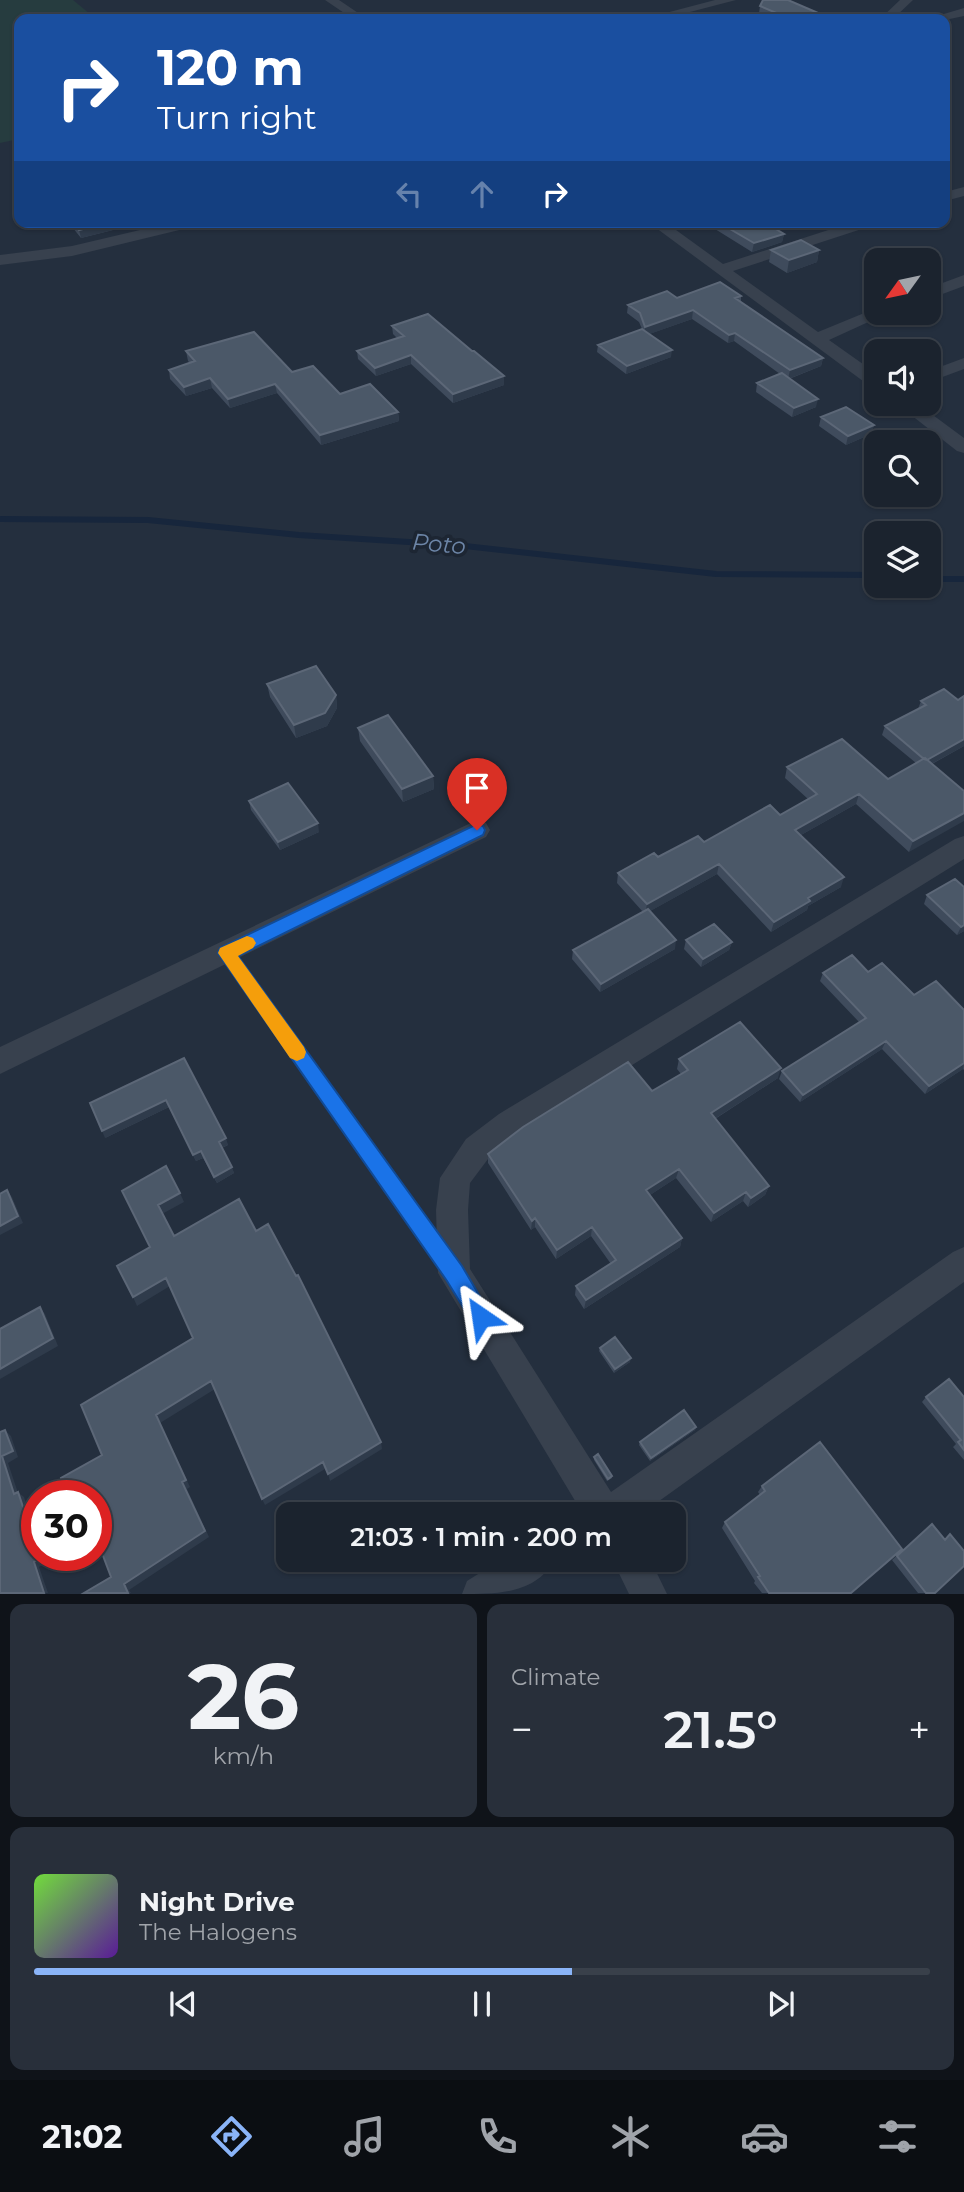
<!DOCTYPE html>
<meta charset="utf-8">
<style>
:root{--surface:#1b232e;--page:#282f3a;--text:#f1f3f6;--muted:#a0a4aa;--line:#39404a;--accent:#8ab4f8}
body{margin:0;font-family:Montserrat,sans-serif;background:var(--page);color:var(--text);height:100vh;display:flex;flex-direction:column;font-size:26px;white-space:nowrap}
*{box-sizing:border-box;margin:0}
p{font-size:23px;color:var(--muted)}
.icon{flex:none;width:38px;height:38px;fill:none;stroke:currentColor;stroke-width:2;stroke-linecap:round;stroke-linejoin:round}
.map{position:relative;height:1594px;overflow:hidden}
.sheet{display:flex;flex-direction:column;gap:10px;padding:10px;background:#0f1319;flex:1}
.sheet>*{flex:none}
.guide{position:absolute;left:14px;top:14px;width:936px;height:214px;border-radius:14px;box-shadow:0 2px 5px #0004,0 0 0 2px var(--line);background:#1a4fa0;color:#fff;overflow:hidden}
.needle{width:46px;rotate:237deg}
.buttons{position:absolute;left:864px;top:248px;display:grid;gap:14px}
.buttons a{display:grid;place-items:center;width:77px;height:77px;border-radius:14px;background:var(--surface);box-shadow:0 2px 5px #0004,0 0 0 2px var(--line);font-size:35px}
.speed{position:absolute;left:21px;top:1480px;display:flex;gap:14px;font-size:35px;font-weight:700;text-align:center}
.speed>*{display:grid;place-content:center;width:91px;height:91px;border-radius:50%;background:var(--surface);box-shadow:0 2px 5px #0004,0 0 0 2px var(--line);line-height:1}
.speed .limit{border:10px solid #d22;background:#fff;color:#111}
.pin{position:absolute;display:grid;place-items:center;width:60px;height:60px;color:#fff;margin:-72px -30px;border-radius:50% 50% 50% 0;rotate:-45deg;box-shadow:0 0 7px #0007}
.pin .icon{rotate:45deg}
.me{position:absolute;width:77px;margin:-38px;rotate:328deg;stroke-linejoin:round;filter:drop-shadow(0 0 5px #0008)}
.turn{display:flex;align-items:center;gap:24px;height:147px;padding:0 28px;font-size:32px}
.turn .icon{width:91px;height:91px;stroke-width:2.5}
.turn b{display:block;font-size:49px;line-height:60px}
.lanes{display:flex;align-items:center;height:66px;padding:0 28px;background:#0003;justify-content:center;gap:35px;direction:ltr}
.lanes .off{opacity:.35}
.big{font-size:52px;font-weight:600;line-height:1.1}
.sheet .card{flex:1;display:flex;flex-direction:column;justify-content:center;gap:10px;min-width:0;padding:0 24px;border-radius:14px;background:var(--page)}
.sheet .dial{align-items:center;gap:0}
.dial b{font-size:91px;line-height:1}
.song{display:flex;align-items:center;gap:21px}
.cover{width:84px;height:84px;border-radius:10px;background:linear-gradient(135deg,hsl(100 70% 55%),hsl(270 70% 35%))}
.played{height:7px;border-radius:4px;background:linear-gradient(90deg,var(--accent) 60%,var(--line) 60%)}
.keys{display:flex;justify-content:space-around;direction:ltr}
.heat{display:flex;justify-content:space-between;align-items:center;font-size:38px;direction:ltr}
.sheet .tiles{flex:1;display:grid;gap:10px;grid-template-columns:1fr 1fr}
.card:last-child{grid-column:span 2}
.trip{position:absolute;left:276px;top:1502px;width:410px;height:70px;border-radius:14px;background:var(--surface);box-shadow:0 2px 5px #0004,0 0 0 2px var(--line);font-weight:600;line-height:70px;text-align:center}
.tabs{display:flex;height:112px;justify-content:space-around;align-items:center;background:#0b0e12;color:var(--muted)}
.tabs .icon{width:49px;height:49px}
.tabs .selected{color:var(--accent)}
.tabs b{font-size:32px;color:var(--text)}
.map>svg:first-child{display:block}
.green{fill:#263c3f}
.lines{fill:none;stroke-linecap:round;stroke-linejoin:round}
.stream{stroke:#17263c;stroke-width:6}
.service{fill:#38414e;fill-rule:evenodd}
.minor{fill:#38414e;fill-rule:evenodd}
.wall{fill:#3f4b5c}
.shaded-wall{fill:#2f3b4b}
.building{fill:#4b5868;stroke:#5c6777;stroke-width:2}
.route{fill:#1a73e8;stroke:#114b97;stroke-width:2}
.slow{fill:#f59e0b}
.labels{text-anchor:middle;stroke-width:7;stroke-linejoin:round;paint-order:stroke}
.water-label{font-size:23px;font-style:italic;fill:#6d86a8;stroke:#1d2633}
</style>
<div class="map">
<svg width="964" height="1594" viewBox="0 0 964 1594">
<rect width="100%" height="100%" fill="#242f3e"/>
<!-- green -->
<path class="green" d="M0,0H73L96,19H19V139L0,143Z"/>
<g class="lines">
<!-- stream -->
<path class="stream" d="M0,519L148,520L299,535L456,545L716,574L877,575
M929,579H964"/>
<!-- service -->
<path class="service" d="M226,947L231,949L451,1255L453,1261L451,1267L445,1269L439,1267L221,957L219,953L221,949Z"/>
<!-- minor -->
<path class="minor" d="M325,0H339L367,19H353Z
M715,0H736L663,19H643Z
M900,0H913L893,19H880Z
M964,8V16L945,20L927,19Z
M964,187V196L945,201V192Z
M174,222H202L200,225L72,256L0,265V255L72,246Z
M648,222H665L723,264L853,222H876L874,225L733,271L818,332L874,309H877V313H888L829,340L877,374V388L871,387Z
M964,275V286L929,299V288Z
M964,358V369L929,382V371Z
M897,404H918L964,438V453L957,451Z
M477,820L486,823L490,830L486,837L0,1074V1047Z
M964,836V859L521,1134L488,1159L470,1183L468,1210L470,1269L611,1492L953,1252L964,1247V1282L641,1514H583L438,1273L436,1210L440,1178L466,1139L499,1114L955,839Z
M502,1559H554C538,1594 496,1594 462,1594L467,1581Z
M612,1559H650L667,1594H629Z"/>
</g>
<!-- wall -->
<path class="wall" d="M760,6L832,19L769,17L759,13Z
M68,222H124L125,227L81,238Z
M716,222H764L784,234L782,242L752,252L715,229Z
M771,250H819L817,262L787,273L769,262Z
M741,296V302L823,358L821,366L789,379L816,407L792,417L756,392L757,383L780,374L734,341L728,343L692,319L649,334L671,357L626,374L597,352L598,345L642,329L639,322L627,313L628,305L677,298Z
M392,326L472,351L504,376V385L453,403L411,364L376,376L358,359L357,351L397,338L393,334Z
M186,351L292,372L340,394L398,412L399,421L321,445L277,393L230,408L212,388L186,396L170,379L169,370L190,363L188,361Z
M821,417L874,425L871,434L846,445L819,426Z
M267,684L336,695L337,708L327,726L296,738L270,697Z
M964,696V746L932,764L964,791L909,852L856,804L801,835L841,887L808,906L807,910L771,932L717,874L650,911L675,949L600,992L572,959L573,950L643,912L617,883L618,873L780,815L808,799L785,778L787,767L888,779L916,763L882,735L885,726L918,709L921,701L958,700Z
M358,728L433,776L434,789L403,802L360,741Z
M249,801L319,832L280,850L251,810Z
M964,887V931L957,935L924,904L927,895Z
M686,940L732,942L729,950L701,967L684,949Z
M868,972L914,995L964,1010V1070L963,1069L925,1094L882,1049L800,1102L779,1079L782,1071L859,1022L820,981L823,973Z
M184,1058L228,1145L222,1148L234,1173L217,1183L203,1158L196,1161L169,1107L105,1138Z
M679,1059L778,1078L715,1119L769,1186L765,1195L748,1207L743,1201L711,1222L676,1178L650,1195L682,1238L680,1247L584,1309L575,1295L576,1286L611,1264L591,1236L556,1259L535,1227L531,1230L488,1163V1154L652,1091L681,1074L677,1069Z
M600,1348L630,1362L614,1373L599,1351Z
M926,1397H964V1460L953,1447L956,1444L922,1402Z
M696,1427L695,1430L650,1461L639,1445L640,1442Z
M594,1457L612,1476V1478L607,1481L594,1460Z
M762,1486L852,1593H762L754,1583L755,1581L722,1528L725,1522L760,1495L758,1492Z
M932,1524L935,1593H918L892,1560Z"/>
<!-- shaded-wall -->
<path class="shaded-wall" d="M109,222H124L125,227L81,238L79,230Z
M784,234L782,242L752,252L754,243Z
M819,250L817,262L787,273L789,260Z
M693,310L692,319L644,336L645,327Z
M735,333L734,341L728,343L729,335Z
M672,350L671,357L626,374L627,366Z
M411,355V364L376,376L375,368Z
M823,358L821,366L788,379L790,370Z
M504,376V385L453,403V394Z
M210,378L212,388L186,396L184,387Z
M275,384L277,393L230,408L228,399Z
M818,399L816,407L792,417L794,408Z
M398,412L399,421L321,445L320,435Z
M874,425L871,434L846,445L848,436Z
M336,695L337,708L327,726L296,738L294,725Z
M964,739V746L922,769L926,760Z
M433,776L434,789L403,802L402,789Z
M859,794L856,804L792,840L795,830Z
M964,813V821L909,852L913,841Z
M318,823L319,832L280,850L278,842Z
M719,864L717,874L645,914L647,904Z
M844,877L841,887L808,906L807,910L771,932L774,922L808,898Z
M964,925V931L957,935L961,927Z
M676,940L675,949L600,992L601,984Z
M732,942L729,950L701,967L703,959Z
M886,1041L882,1049L800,1102L803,1095Z
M964,1063L963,1069L925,1094L929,1086Z
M781,1068L778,1078L708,1123L711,1113Z
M166,1100L169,1107L105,1138L102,1131Z
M226,1138L228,1145L221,1148L219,1142Z
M201,1151L203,1158L196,1161L193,1155Z
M232,1167L234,1173L217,1183L214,1177Z
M679,1169L676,1178L644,1199L646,1190Z
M769,1186L765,1195L748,1207L751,1198Z
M7,1190L12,1197L23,1223L0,1235V1226Z
M746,1192L743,1201L711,1222L714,1213Z
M180,1193L184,1202L162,1214L158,1205Z
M535,1218V1227L531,1230L532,1221Z
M592,1227L591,1236L556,1259L557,1250Z
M682,1238L680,1247L584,1309L586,1300Z
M166,1278L170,1286L137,1306L133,1297Z
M40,1307L45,1314L58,1346L0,1379V1369Z
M631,1358L630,1362L614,1373L615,1369Z
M211,1381L215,1389L160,1423L190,1487L187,1489L209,1537L129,1590L131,1593H128L124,1584L182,1482L156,1415Z
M696,1427L695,1430L650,1461L651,1458Z
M5,1430L11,1436L18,1457L8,1463L20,1499L14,1494L2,1456Z
M381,1442L382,1449L330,1481L328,1474Z
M323,1462L325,1469L265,1505L262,1499Z
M18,1492L24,1497L37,1537V1549Z
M39,1556H43L45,1563L39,1567L48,1593H44L34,1562Z"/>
<!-- building -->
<path class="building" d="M763,0H788L832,19H762L779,14L760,6Z
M73,222H109L79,230Z
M718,222H764L784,234L754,243Z
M801,240L819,250L789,260L771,250Z
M720,282L741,296L735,298L823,358L790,370L735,333L729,335L693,310L645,327L640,313L628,305L667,291L677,298Z
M428,314L472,351H474L504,376L453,394L411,355L375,368L357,351L404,336L392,326Z
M642,329L672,350L627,366L598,345Z
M254,332L292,372L313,366L340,394L370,384L398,412L320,435L275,384L228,399L210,378L184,387L169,370L195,361L186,351Z
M782,373L818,399L794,408L757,383Z
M846,407L874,425L848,436L821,417Z
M316,666L336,695L325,713L294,725L267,684Z
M944,689L958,700L964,696V739L927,760L924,759L885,726L926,705L921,701Z
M388,715L433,776L402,789L358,728Z
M842,739L888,779L925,758L964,791V813L913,841L859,794L795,830L844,877L808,898L810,901L774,922L719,864L647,904L618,873L654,853L658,857L698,836L704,842L770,805L780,815L817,794L787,767Z
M288,783L318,823L278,842L249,801Z
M955,879L964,887V925L961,927L927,895Z
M648,909L676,940L601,984L573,950Z
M714,924L732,942L703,959L686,940Z
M852,955L868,972L882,963L914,995L936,981L964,1010V1063L929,1086L886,1041L803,1095L782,1071L866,1018L823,973Z
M740,1022L781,1068L711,1113L769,1186L751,1198L746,1192L714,1213L679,1169L646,1190L682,1238L586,1300L576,1286L616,1260L592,1227L557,1250L535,1218L532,1221L488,1154L523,1127L628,1062L652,1091L688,1070L679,1059Z
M184,1058L226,1138L219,1142L232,1167L214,1177L201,1151L193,1155L166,1100L102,1131L90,1103Z
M166,1166L180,1193L158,1205L174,1236L239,1199L256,1231L268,1224L296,1276L298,1275L381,1442L328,1474L323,1462L262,1499L211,1381L156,1415L186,1480L182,1482L205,1531L124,1584L128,1593H84L111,1577L96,1537V1496H67L61,1478L102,1455L81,1405L193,1338L166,1278L133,1297L117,1266L150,1247L122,1191Z
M7,1190L18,1216L0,1226V1194Z
M40,1307L53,1338L0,1369V1329Z
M615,1337L631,1358L615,1369L600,1348Z
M949,1379L964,1397V1450L958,1442L961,1440L926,1397Z
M684,1410L696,1427L651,1458L640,1442Z
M5,1430L13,1451L2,1456L14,1494L18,1492L37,1549V1556H39L40,1558L34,1562L44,1593H0V1432Z
M820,1442L902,1549L851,1593H769L758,1577L760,1576L725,1522L765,1491L762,1486Z
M598,1454L612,1476L608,1479L594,1457Z
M932,1524L945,1540L950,1534L964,1551V1566L935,1593H926L897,1556Z"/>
<!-- route -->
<path class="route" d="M477,824L483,826L485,830L483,835L238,956L462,1266L492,1317L489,1325L481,1328L474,1325L447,1281L218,953L220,948Z"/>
<!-- slow -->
<path class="slow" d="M247,936L253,938L256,943L253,948L238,956L304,1047L306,1052L304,1058L297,1061L290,1058L218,953L220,948Z"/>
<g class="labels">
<!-- water labels -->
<g class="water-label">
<text transform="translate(439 544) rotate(5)" y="8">Poto</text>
</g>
</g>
</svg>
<div class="buttons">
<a><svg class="needle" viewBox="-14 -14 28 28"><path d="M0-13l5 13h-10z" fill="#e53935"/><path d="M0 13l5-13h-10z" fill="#a0a4aa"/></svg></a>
<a><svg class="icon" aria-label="sound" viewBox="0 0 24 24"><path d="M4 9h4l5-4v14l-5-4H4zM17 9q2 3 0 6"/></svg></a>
<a><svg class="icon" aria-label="search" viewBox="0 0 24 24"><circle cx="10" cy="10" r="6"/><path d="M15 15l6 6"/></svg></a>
<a><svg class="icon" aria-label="layers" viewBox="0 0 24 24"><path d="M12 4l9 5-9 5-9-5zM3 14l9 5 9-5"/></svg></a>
</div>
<div class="speed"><div class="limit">30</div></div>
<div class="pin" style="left:477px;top:830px;background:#d93025"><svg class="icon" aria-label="arrive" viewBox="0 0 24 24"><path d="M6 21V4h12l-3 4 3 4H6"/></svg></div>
<svg class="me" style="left:481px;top:1317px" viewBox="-20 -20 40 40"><path d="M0-17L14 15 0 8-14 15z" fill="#1a73e8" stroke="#fff" stroke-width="4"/></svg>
<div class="trip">21:03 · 1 min · 200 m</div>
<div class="guide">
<div class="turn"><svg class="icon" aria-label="right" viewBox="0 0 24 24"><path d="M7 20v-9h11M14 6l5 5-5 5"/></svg><div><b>120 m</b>Turn right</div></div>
<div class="lanes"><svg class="icon off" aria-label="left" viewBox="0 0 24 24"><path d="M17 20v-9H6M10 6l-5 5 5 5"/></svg><svg class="icon off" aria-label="ahead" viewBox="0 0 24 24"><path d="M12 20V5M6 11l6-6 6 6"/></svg><svg class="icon" aria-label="right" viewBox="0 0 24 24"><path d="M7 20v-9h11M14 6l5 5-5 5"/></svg></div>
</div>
</div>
<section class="sheet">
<div class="tiles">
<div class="card dial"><b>26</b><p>km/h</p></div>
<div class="card"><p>Climate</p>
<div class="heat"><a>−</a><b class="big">21.5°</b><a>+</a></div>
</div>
<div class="card">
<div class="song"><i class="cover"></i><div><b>Night Drive</b><p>The Halogens</p></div></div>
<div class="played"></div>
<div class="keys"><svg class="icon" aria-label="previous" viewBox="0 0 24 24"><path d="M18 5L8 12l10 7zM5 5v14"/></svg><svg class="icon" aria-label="pause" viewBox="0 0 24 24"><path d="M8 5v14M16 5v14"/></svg><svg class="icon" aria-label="next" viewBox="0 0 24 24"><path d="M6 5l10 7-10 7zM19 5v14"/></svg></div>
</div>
</div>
</section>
<nav class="tabs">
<b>21:02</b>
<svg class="icon selected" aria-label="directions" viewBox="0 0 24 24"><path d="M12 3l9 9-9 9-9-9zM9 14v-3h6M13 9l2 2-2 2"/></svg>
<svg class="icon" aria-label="music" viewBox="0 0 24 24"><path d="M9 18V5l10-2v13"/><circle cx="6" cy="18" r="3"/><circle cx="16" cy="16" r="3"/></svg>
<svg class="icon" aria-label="phone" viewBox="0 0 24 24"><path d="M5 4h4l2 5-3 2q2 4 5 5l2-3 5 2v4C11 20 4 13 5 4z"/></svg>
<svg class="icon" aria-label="climate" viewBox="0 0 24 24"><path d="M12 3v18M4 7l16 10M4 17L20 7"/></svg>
<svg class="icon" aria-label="car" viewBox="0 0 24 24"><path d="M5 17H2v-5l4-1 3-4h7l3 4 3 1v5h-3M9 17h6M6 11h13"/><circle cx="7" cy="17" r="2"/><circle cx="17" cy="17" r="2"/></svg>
<svg class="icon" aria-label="filters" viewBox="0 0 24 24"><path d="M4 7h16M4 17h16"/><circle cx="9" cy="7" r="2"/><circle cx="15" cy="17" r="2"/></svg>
</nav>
